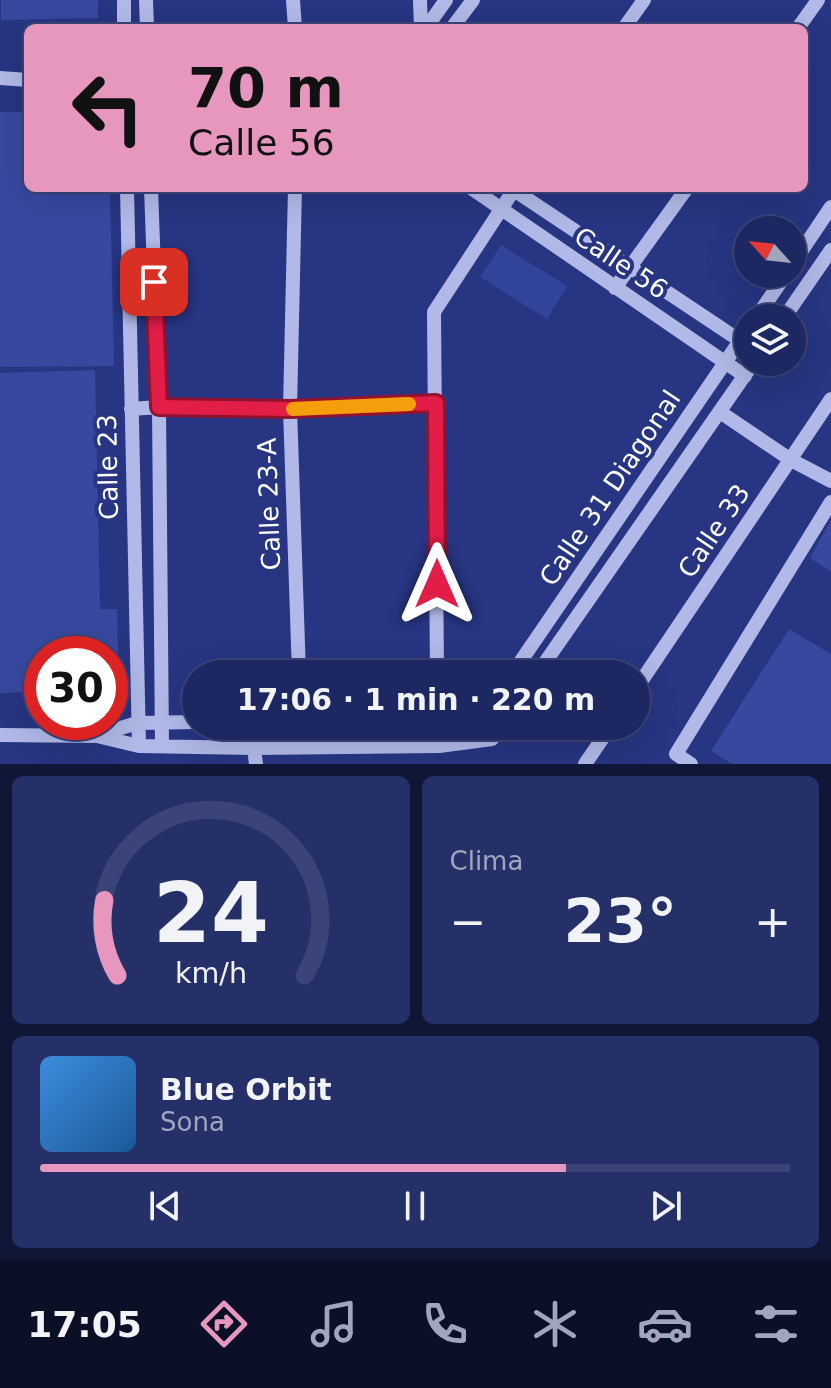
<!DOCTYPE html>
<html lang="es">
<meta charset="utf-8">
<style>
:root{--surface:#1d2862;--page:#253068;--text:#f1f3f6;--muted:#a0a6be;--line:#3b4477;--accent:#e797bd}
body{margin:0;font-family:"DejaVu Sans",sans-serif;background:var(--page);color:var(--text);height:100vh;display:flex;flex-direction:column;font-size:30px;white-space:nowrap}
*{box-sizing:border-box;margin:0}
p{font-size:26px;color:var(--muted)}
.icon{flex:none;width:44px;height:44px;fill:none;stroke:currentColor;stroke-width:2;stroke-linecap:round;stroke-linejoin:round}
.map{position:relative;height:764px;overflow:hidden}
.side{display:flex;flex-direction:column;gap:12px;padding:12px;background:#101636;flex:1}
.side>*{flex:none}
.hud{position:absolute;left:24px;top:24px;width:784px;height:168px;border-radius:12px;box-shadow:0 8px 32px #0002,0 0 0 2px var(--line);background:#e797bd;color:#111;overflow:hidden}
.needle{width:52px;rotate:297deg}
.buttons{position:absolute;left:734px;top:216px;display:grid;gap:16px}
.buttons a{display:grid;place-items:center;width:72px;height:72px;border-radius:50%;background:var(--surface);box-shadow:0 8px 32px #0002,0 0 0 2px var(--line);font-size:40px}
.speed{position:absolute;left:24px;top:636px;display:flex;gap:16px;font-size:40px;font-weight:700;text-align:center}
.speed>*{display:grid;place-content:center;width:104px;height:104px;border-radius:50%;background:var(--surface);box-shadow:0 8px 32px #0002,0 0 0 2px var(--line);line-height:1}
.speed .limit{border:12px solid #d22;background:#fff;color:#111}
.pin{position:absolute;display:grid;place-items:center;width:68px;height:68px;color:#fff;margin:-34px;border-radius:16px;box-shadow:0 4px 12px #0006}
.me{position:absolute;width:88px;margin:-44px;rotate:0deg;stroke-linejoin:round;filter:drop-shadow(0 0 6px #0008)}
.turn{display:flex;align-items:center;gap:28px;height:168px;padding:0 32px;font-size:36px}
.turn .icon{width:104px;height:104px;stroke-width:2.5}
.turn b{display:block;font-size:56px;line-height:68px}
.big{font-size:60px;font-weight:800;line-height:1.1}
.side .card{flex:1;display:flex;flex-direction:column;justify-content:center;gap:12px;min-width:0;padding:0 28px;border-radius:12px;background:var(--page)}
.side .dial{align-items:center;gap:0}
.dial svg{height:208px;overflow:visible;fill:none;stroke:var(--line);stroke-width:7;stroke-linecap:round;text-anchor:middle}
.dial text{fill:var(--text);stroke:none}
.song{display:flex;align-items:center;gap:24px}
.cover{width:96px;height:96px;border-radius:12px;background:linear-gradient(135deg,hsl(210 70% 55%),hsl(210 70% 35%))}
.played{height:8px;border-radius:4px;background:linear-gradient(90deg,var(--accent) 70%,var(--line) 70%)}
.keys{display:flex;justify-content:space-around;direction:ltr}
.heat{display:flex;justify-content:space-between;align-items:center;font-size:44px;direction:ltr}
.side .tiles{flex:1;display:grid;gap:12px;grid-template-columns:1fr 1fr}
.card:last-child{grid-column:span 2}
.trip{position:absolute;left:182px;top:660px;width:468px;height:80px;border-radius:40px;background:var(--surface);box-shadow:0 8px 32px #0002,0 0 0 2px var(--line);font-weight:800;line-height:80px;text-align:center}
.menu{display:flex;height:128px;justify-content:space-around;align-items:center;background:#0c1027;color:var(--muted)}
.menu .icon{width:56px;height:56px}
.menu .active{color:var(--accent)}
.menu b{font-size:36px;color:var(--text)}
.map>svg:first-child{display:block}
.green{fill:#32439a}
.building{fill:#38489f}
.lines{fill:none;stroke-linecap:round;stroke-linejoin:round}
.minor{stroke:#b0b9e7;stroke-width:14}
.route-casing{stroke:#92132f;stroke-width:20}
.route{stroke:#e11d48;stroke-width:14}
.slow{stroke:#f59e0b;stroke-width:14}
.labels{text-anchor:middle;stroke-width:8;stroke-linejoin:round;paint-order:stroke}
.street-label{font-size:26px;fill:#fff;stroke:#273582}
</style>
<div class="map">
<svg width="831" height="764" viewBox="0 0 831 764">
<rect width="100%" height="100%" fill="#273582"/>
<!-- green -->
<path class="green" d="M501,245L567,286L547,319L480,277Z"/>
<!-- building -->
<path class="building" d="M1,0H98V18L1,20Z
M0,112H28V188H110L114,366L0,367Z
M95,370L100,609H117L119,690H110V654H42V705H33L32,692L0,693V373Z
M831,520V572L810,558Z
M789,629L831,654V764H732L711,751Z"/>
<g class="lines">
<!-- minor -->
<path class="minor" d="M124,0V28
M146,0L147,28
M293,0L295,28
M420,0L421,28
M426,28L446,0
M452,28L473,0
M624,28L644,0
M798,28L818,0
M0,78L28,80
M127,188L139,746
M151,188L159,407L162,745
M295,188L290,409L299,674
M471,188L745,376
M511,188L748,346
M792,265L831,207
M615,288L687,188
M756,318L786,274
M784,318L831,250
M131,409L159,407L290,409L436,403
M720,412L791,460L831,481
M437,674L434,312L515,188
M512,674L748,329
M537,674L754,362
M636,689L831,399
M438,726L439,746
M0,735L97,736L139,746L254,748L439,746L492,739L501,726
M98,735L137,723L196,722
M300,747L301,726
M254,748L256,764
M585,764L611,726
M691,764L676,754L831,502"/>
</g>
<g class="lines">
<!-- route casing -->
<g class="route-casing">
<path id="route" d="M154,282L159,407L290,409L436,403L437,584"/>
</g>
<!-- route -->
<use href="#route" class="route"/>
<!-- slow -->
<path class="slow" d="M293,409L409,404"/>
</g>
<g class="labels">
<!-- street labels -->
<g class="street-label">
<text transform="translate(621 263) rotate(34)" y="9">Calle 56</text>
<text transform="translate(108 467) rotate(-91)" y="9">Calle 23</text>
<text transform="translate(610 488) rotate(-56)" y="9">Calle 31 Diagonal</text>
<text transform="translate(269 504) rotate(-92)" y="9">Calle 23-A</text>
<text transform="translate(714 531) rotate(-56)" y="9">Calle 33</text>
</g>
</g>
</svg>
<div class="buttons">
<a><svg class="needle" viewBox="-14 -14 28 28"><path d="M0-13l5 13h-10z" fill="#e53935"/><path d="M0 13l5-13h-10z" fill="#a0a6be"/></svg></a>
<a><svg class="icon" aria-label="layers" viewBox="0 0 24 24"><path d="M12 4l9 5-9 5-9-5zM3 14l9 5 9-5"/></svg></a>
</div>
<div class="speed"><div class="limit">30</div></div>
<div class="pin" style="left:154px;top:282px;background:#d93025"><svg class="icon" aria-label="arrive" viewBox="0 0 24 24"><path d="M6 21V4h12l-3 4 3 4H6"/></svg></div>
<svg class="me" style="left:437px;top:584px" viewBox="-20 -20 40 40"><path d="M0-17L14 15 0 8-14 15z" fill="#e11d48" stroke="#fff" stroke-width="4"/></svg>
<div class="trip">17:06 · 1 min · 220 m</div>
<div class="hud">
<div class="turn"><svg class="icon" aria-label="left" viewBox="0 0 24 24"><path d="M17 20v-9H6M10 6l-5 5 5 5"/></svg><div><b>70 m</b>Calle 56</div></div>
</div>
</div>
<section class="side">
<div class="tiles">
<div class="card dial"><svg viewBox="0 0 100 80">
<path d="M14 69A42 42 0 1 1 86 69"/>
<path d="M14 69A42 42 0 0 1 9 40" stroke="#e797bd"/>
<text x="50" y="56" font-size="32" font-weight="700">24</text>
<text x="50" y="72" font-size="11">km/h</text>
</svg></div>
<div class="card"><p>Clima</p>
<div class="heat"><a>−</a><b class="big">23°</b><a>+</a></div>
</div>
<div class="card">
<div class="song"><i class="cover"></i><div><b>Blue Orbit</b><p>Sona</p></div></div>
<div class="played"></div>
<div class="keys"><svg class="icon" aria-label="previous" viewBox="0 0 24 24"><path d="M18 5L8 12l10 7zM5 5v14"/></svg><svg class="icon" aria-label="pause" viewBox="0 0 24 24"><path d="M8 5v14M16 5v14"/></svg><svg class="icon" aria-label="next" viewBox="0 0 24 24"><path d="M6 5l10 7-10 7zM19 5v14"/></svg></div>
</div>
</div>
</section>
<nav class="menu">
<b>17:05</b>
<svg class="icon active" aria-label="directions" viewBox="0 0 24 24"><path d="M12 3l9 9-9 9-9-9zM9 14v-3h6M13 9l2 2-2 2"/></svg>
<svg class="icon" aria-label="music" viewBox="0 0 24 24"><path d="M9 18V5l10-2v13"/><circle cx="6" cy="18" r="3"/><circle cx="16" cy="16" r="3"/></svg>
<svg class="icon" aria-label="phone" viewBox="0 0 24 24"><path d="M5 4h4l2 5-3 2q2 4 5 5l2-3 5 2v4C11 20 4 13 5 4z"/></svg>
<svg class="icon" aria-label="climate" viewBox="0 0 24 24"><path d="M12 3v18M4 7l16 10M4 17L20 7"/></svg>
<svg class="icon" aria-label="car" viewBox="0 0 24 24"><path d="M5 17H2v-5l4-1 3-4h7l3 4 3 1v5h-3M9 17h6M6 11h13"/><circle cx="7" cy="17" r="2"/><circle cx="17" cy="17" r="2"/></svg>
<svg class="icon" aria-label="filters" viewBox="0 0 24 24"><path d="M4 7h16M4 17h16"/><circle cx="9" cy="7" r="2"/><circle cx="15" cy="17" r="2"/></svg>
</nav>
